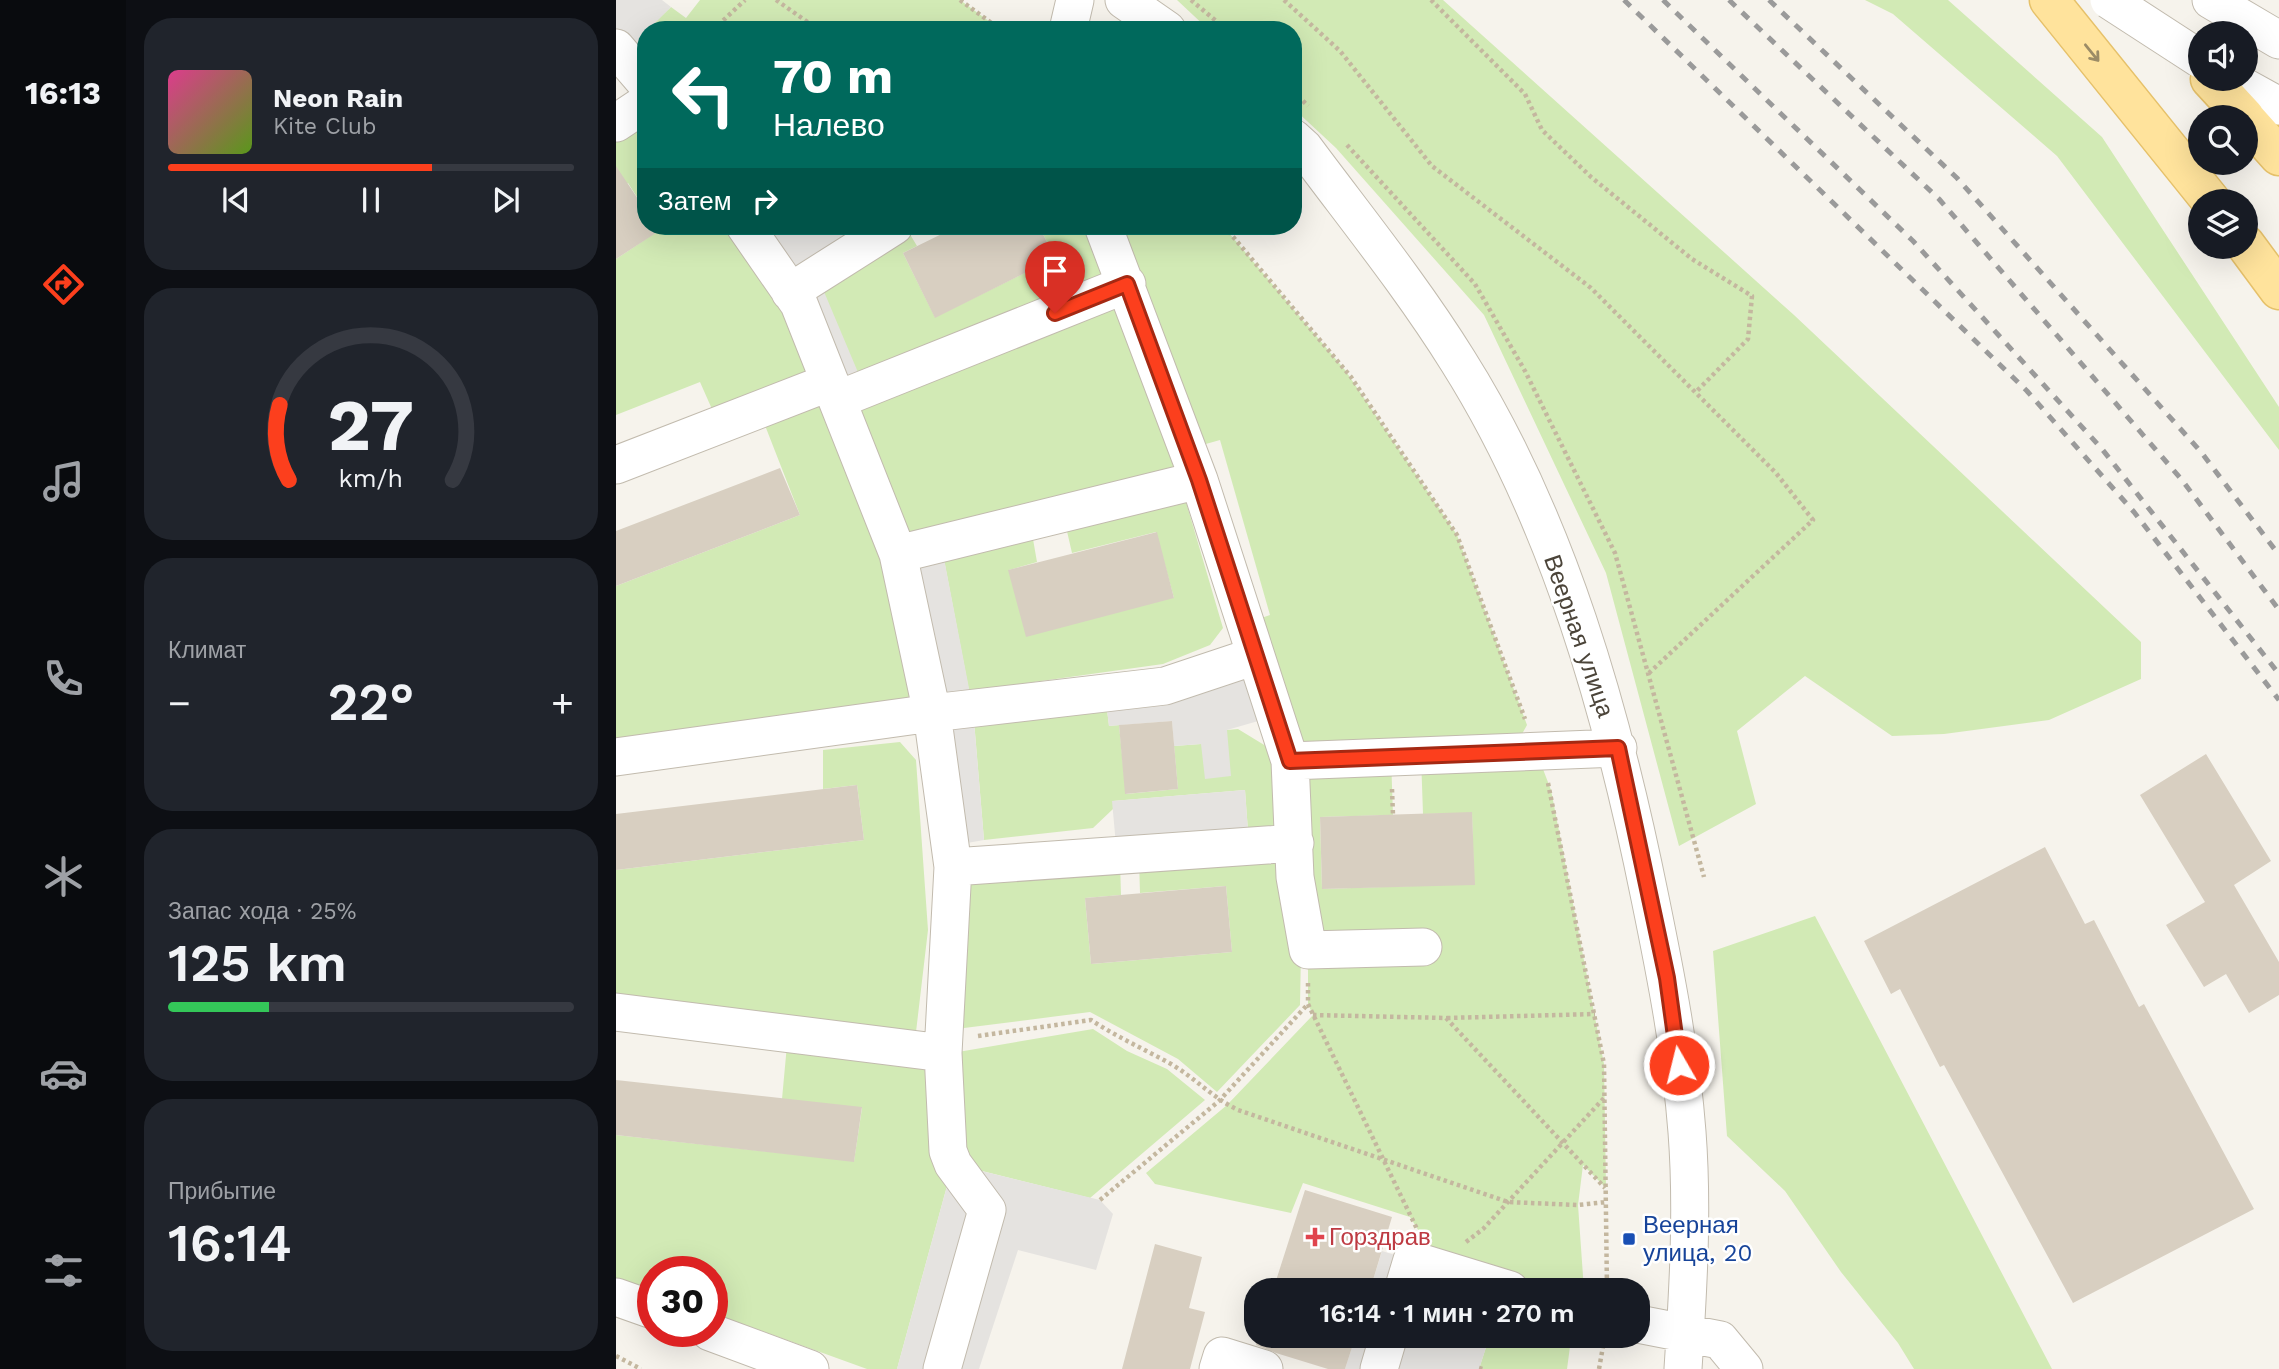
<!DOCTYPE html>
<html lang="ru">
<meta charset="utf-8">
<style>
:root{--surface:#171b24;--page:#20242c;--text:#f1f3f6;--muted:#9ea1a6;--line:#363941;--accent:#fc3f1d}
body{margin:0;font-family:"Work Sans",sans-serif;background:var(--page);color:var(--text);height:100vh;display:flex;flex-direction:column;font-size:26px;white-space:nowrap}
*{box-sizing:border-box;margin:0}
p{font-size:23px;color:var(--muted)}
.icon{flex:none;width:38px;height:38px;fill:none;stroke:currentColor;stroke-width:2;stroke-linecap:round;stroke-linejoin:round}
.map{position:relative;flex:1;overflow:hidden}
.panel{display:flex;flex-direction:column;gap:18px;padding:18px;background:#0d0f14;width:490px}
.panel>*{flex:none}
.hud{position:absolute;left:21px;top:21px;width:665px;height:214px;border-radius:28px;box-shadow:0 7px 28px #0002;background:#00695c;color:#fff;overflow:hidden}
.fabs{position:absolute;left:1572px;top:21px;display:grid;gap:14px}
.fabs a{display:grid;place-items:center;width:70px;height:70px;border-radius:50%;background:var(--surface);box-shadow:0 7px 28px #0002;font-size:35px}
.speed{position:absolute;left:21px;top:1256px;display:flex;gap:14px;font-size:35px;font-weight:700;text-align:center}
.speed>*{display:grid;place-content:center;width:91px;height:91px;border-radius:50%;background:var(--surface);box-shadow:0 7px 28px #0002;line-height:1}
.speed .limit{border:10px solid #d22;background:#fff;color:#111}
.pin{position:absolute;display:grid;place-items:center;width:60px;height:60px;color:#fff;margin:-72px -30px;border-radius:50% 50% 50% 0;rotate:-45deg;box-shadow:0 0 7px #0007}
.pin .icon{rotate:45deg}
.me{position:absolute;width:77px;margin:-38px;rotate:352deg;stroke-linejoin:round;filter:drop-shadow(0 0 5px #0008)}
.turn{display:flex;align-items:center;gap:24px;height:147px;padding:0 21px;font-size:32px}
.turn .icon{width:91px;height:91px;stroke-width:2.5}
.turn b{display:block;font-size:49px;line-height:60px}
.then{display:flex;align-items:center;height:66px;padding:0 21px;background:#0003;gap:14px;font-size:26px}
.big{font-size:52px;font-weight:600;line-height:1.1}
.panel .widget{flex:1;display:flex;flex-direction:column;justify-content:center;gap:10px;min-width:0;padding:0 24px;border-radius:28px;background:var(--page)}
.panel .dial{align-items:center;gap:0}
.dial svg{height:182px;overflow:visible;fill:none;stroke:var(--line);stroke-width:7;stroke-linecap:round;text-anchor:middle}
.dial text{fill:var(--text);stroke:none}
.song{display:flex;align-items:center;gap:21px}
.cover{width:84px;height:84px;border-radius:10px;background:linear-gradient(135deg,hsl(330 70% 55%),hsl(90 70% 35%))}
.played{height:7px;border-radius:4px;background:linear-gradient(90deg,var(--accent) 65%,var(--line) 65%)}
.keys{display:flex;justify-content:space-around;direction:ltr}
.heat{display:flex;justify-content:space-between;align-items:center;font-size:38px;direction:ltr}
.charge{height:10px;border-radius:5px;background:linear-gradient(90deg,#34c759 25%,var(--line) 0)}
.trip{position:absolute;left:628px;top:1278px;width:406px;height:70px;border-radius:28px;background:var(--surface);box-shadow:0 7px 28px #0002;font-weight:600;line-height:70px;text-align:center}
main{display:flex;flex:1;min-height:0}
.menu{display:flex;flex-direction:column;width:126px;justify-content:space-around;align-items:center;background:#090b0e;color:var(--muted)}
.menu .icon{width:49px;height:49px}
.menu .selected{color:var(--accent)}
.menu b{font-size:32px;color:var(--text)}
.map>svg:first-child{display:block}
.green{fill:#d2eab5;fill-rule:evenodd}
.parking{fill:#e5e3e0}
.building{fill:#d8cfc1}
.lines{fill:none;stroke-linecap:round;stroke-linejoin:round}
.minor-casing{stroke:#c2bbae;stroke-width:39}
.major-casing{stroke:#e6c16a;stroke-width:41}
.path{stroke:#c4b79f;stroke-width:4.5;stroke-dasharray:3.5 3.5;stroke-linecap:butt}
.minor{stroke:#fff;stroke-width:37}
.major{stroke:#ffe39c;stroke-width:38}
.rail{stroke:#9a9a9a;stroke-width:5;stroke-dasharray:9 9;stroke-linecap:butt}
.minor-bridge-casing{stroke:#c2bbae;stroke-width:39;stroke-linecap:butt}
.minor-bridge{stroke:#fff;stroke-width:37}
.oneway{stroke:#9c8c66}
.route-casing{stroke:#a42913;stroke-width:18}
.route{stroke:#fc3f1d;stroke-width:12}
.health-dot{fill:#e0444e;stroke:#fff;stroke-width:2.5}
.transit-dot{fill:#1a4fb4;stroke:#fff;stroke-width:2.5}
.labels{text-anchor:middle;stroke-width:5;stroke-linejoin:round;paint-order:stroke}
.street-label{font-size:24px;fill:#4b4439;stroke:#fff}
.transit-label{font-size:24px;fill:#164399;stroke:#fff;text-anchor:start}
.health-label{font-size:24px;fill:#be3a42;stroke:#fff;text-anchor:start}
</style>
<main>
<nav class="menu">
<b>16:13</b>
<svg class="icon selected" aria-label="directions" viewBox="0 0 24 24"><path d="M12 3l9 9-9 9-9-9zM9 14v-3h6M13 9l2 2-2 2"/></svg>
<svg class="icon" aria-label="music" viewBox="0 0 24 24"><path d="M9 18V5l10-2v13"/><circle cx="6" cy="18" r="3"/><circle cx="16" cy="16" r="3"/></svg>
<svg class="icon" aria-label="phone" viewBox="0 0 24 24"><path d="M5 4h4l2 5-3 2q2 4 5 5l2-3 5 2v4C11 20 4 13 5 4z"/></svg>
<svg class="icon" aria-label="climate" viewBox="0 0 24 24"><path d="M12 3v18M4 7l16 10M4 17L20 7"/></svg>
<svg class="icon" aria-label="car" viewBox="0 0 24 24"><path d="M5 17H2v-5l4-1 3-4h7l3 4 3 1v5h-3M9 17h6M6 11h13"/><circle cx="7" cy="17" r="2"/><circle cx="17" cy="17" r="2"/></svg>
<svg class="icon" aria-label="filters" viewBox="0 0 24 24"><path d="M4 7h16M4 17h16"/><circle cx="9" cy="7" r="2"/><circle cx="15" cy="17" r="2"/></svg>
</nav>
<section class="panel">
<div class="widget">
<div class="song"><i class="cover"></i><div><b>Neon Rain</b><p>Kite Club</p></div></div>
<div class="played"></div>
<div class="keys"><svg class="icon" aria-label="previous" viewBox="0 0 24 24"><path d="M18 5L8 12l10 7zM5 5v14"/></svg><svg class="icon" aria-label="pause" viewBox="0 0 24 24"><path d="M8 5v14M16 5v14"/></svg><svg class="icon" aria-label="next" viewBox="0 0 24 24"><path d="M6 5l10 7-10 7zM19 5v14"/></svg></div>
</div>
<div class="widget dial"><svg viewBox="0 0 100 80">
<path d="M14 69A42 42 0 1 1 86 69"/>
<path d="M14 69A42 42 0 0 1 10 36" stroke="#fc3f1d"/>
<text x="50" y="56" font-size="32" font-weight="700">27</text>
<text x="50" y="72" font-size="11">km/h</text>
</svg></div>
<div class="widget"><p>Климат</p>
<div class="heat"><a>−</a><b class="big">22°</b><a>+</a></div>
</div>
<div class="widget"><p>Запас хода · 25%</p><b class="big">125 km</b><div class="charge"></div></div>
<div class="widget"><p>Прибытие</p><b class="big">16:14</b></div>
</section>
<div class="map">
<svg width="1663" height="1369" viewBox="0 0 1663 1369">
<rect width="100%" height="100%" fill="#f6f3ec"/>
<!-- green -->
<path class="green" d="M84,0H344L385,30H39L36,25L55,7L70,18Z
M561,0H827L1178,315L1525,642V679L1433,720L1328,734L1276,736L1189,676L1121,731L1140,804L1063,846L990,573L868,315L720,148L677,108V30H593Z
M1249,0H1332L1486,137L1663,407V450L1441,156L1277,14Z
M30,103V211L12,183L0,190V123Z
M40,226H129L200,275L289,226L301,246L287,253L319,317L439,258L423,226H607L729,370L841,535L911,725L896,752L920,751L935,790L988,1064L990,1188L967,1165L962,1205L968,1290H941L831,1261L826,1249L815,1250L794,1217L687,1183L675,1213L539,1184L530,1173L611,1105L697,1015L692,1004V950L678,843L633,845L629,790L497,801V809L477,828L368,840L357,709L489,693L493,726L503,725L510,794L562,789L558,746L585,744L611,730L622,729L673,760L628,624L654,615L604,440L572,449L565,485L607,628L594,645L547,664L353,691L325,544L316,713L0,757V586L184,515L143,410L103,425L84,382L0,415V259L42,231ZM447,514L456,553L540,532L558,598L393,570L421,562L414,522ZM805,756L807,814L856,813L858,884L706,889L704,817L777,815L775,757Z
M284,742L300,760L312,930L298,1049L327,1053L337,1164L281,1369H251L96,1313V1272H37V1291L0,1278V1135L238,1161L246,1108L166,1099L172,1034L0,1012V870L248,840L241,785L207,789V750Z
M673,849L685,951L684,1005L601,1092L562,1059L474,1012L340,1029L343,875L504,862L505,895L469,898L475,964L616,952L610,886L524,893L523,860Z
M1199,916L1436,1369H1298L1282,1343L1225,1272L1169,1191L1111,1136L1097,951Z
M477,1029L511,1051L551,1069L589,1100L474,1198L362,1170L339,1126L342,1052Z
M874,1335H943L955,1339L951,1369H863Z"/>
<!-- parking -->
<path class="parking" d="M0,0H46L55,7L37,25L39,30H30V83L0,48Z
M129,226H259L201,275L249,389L221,400Z
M325,543L357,709L368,840L334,846L282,554Z
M639,656L659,716L611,730L615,776L589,779L585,744L558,746L556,721L493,726L489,693Z
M629,790L633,845L501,856L496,801Z
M337,1164L484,1200L497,1214L480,1270L402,1250L363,1369H281Z
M766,1251L818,1267L812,1290H754Z
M740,1335H874L863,1369H729Z"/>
<!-- building -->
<path class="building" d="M0,166L30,211V226H40L43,231L0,259Z
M342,226H423L439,258L319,318L287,253Z
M164,468L184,515L0,586V531Z
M541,532L558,598L410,637L392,570Z
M556,721L562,789L509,794L503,725Z
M1590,754L1655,861L1618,885L1663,962V995L1633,1013L1610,974L1588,987L1550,925L1589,902L1524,795Z
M241,785L248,840L0,870V814Z
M856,812L859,885L706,889L704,817Z
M1429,847L1469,924L1478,920L1523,1007L1528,1004L1638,1209L1457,1303L1328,1065L1324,1067L1284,989L1275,994L1248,941Z
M610,886L616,952L475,964L469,898Z
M0,1080L246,1107L238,1162L0,1135Z
M689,1190L776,1217L754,1290H657Z
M539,1244L586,1257L573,1308L589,1312L574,1369H506Z
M643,1335H740L729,1369H712L660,1353L640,1345Z"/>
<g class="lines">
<!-- minor casing -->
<g class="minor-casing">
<path id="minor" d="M508,0L551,30
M1595,0L1663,40
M452,30L459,0
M0,48L30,83
M1614,79L1663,106
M0,123L30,103
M677,138L688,148C740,218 796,287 842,361C943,521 997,715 1034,898C1050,976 1065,1053 1071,1132C1077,1210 1072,1291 1067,1369
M129,226L183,304L282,554L316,713L337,867L327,1053L332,1151L337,1164L371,1210L326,1369
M487,226L583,480L674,761
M174,292L278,226
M221,400L511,284
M0,465L214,382
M282,554L583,480
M0,757L316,713L549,686L639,656
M337,867L679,843
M807,947L692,950L679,877L674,761L1002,748
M0,1012L327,1053
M787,1290L796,1260L894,1290
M0,1297L37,1310
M1022,1324L1104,1340L1128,1369
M94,1332L194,1369
M602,1369L606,1356L648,1369
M763,1369L773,1335"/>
</g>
<!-- major casing -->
<g class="major-casing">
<path id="major" d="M1433,0L1595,201
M1594,79L1629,117
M1629,118L1663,156
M1629,244L1663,290"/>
</g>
<!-- path -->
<path class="path" d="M160,0L203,30
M344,0L385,30
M575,0L611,30
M668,0L724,51L816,166L975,288L1160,473L1197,520L1033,673
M815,0L909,94L926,130L975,177L1076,259L1136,296L1132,339L1079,393
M97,30L129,0
M677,91L692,106
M731,145L859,284L909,371L999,553L1088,877
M608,226L735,377L841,535L909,719
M932,783L988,1064L991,1290
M776,789L777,815
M692,983V1004L801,1229
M697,1015L830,1018L989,1188
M831,1018L979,1014
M362,1036L475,1020C501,1037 528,1049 555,1064C579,1078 597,1098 622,1110L892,1202L962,1205L990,1202
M484,1200L603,1101L692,1004
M850,1242L867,1229L988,1098
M0,1356L25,1369
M863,1368L867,1369
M983,1369L989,1335"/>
<!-- minor -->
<use href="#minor" class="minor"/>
<!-- major -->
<use href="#major" class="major"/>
<!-- rail -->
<path class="rail" d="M1008,0L1411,391L1518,512L1663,700
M1047,0L1297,241L1486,449L1663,674
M1113,0L1323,199L1566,480L1663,610
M1153,0L1341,178L1585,452L1663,555"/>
<!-- minor-bridge casing -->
<g class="minor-bridge-casing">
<path id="minor-bridge" d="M1493,0L1584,59"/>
</g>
<!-- minor-bridge -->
<use href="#minor-bridge" class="minor-bridge"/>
</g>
<!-- one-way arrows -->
<defs><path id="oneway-shaft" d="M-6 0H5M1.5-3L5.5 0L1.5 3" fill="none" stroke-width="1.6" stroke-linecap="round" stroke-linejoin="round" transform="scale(1.75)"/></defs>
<use class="oneway" href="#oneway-shaft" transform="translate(1476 53) rotate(51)"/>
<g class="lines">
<!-- route casing -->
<g class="route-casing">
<path id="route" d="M439,313L511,284L583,480L674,761L1002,748L1051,978L1063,1065"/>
</g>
<!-- route -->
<use href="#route" class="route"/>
</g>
<!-- markers -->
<path class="health-dot" d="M695.5 1226.5h7v7h7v7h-7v7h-7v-7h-7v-7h7z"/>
<rect class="transit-dot" x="1006" y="1232" width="14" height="14" rx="3.5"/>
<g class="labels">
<!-- street labels -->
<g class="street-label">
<text transform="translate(963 636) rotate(71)" y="8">Веерная улица</text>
</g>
<!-- transit labels -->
<g class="transit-label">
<text x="1027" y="1233">Веерная<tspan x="1027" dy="28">улица, 20</tspan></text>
</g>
<!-- health labels -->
<g class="health-label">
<text x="713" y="1245">Горздрав</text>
</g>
</g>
</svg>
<div class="fabs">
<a><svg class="icon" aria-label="sound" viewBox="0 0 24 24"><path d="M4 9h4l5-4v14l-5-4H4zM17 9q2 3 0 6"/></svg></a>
<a><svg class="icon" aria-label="search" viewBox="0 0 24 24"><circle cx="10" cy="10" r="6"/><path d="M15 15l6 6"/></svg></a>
<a><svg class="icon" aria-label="layers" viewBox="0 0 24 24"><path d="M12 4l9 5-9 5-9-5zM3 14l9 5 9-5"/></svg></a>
</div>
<div class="speed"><div class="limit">30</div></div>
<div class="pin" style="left:439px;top:313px;background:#d93025"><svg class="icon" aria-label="arrive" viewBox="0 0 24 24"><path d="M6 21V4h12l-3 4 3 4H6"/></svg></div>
<svg class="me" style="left:1063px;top:1065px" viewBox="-20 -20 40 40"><circle r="17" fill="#fc3f1d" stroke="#fff" stroke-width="3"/><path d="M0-11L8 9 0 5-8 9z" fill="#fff"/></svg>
<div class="trip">16:14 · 1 мин · 270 m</div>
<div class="hud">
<div class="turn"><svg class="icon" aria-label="left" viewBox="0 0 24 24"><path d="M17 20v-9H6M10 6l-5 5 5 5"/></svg><div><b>70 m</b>Налево</div></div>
<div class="then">Затем<svg class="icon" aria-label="right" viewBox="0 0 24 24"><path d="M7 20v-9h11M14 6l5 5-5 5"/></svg></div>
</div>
</div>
</main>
